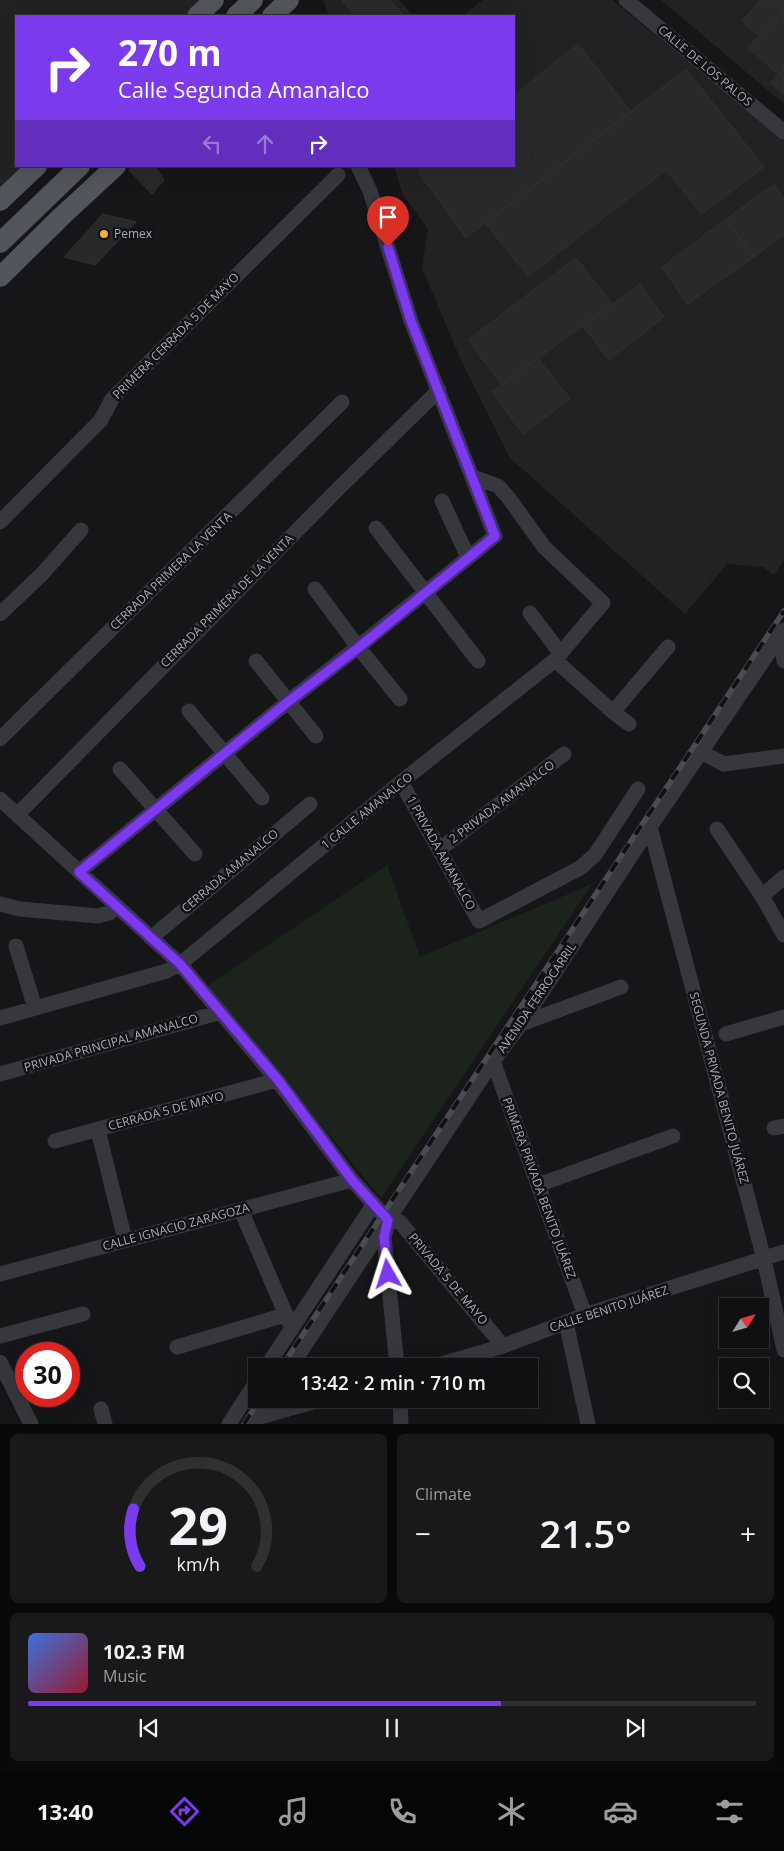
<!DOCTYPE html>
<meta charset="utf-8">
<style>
:root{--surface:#101012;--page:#19191b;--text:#f1f3f6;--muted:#9c9d9f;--line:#303032;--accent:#7c3aed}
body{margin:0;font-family:"Open Sans",sans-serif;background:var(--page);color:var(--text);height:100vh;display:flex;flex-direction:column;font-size:19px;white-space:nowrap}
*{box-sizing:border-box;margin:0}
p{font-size:16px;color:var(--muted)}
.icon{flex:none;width:28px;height:28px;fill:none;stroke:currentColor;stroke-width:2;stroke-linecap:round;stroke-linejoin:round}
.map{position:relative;height:1424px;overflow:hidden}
.side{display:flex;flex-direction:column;gap:10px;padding:10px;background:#09090a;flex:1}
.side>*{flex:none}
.top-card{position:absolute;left:15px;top:15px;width:500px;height:152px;border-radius:0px;box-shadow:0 5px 20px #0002,0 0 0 1px var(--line);background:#7c3aed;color:#fff;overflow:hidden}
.needle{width:32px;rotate:53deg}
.fabs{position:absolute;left:719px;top:1298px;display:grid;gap:10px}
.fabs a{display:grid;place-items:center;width:50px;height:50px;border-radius:0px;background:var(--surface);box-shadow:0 5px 20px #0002,0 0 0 1px var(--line);font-size:25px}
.speed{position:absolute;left:15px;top:1342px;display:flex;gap:10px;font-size:25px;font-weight:700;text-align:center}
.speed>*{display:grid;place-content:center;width:65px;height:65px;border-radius:50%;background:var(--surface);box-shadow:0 5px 20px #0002,0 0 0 1px var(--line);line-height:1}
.speed .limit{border:8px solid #d22;background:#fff;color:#111}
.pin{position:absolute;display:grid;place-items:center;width:42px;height:42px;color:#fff;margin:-51px -21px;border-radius:50% 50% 50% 0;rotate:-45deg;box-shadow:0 0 5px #0007}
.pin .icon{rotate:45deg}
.me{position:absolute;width:55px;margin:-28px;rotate:354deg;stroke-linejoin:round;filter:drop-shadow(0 0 4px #0008)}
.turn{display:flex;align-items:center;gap:18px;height:105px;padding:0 20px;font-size:22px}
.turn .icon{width:65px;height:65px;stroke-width:2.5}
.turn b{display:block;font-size:35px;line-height:42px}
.lanes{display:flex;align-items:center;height:48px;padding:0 20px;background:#0003;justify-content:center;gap:25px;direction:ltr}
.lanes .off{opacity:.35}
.big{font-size:38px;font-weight:600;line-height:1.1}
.side .widget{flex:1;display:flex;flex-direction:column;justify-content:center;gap:8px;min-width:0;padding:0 18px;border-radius:8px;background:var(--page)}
.side .dial{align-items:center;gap:0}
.dial svg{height:130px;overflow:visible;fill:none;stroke:var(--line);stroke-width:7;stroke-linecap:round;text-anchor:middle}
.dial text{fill:var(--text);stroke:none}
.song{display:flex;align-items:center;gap:15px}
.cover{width:60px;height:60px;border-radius:8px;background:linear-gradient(135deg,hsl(220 70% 55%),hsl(350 70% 35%))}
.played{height:5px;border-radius:2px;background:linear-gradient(90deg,var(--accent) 65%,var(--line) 65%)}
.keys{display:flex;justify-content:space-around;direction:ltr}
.heat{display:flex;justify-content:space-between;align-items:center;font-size:28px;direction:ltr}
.side .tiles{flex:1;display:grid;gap:10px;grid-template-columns:1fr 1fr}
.widget:last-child{grid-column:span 2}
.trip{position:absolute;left:248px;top:1358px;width:290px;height:50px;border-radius:0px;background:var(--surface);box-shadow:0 5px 20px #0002,0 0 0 1px var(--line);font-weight:600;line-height:50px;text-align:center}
.tabs{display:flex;height:80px;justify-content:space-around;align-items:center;background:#060607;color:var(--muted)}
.tabs .icon{width:35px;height:35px}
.tabs .selected{color:var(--accent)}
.tabs b{font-size:22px;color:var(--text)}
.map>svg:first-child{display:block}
.built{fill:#222225}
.green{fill:#1c231d}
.building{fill:#29292c;stroke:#303034}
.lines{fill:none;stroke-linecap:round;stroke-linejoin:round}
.minor{stroke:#37383d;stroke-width:15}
.major{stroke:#53555c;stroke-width:20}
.rail-casing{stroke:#4a4c52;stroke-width:5.5}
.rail{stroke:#111113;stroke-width:4;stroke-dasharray:11;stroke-linecap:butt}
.route-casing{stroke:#51269a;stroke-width:12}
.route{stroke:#7c3aed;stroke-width:9}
.poi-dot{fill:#f2b134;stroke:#111113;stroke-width:2}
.labels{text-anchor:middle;stroke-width:5;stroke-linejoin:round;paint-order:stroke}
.street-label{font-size:12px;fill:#a8adb8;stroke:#111113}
.poi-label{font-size:12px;fill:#a8adb8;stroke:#111113;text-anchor:start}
</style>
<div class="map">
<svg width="784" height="1424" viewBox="0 0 784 1424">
<rect width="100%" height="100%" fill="#161618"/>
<!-- built -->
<path class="built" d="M0,0H201L183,16H16V166H25L0,190Z
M323,0H399L413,16H329Z
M483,0H612L784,140V560L774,575L763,567L727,564L685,614L510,458L460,358L422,268L428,229L403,195L394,166H514V16H462Z
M661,0H784V104Z"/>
<!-- green -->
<path class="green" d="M387,865L420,957L592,884L381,1198L207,986Z"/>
<!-- building -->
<path class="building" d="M342,0H390L404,16H354Z
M761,0H784V8L759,36L742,21Z
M784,8V69L779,75L748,48Z
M578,44L631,112L466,238L418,171L424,166H514V95Z
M686,69L764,167L702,214L666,170L528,276L485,223Z
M784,69V94L771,83Z
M133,166H155L164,180L152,194L129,170Z
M774,184L784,198V235L754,257L726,219Z
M103,214L136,222L95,265L64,257Z
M726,219L754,257L687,304L662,267Z
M576,258L612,304L502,385L468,340Z
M640,284L664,317L609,360L583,326Z
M538,358L570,399L523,434L492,392Z"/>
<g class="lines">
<!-- minor -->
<path class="minor" d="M626,0L784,132
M442,501L468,557
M0,522L101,420L112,399L338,175
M376,528L478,661
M315,589L358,647L400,699
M530,613L561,654
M0,614L42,574L81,530
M780,636L784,661
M555,660L613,712L629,724
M256,661L316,736
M189,711L262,798
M613,712L668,647
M0,739L342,402
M701,752L724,764L784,756
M120,769L195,854
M401,782L479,921L580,868L595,855L638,789
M0,799L180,964L277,1080L352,1180L388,1220
M17,815L338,489L439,390
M650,827L764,1259L784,1350
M717,829L762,896L784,935
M440,849L564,754
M79,872L289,701L358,647L495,536L411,321L370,191L358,166
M762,896L784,877
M0,904L20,909L98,916L109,913L117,906
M151,938L310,804
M16,946L35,1008
M0,1018L167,971L180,964L401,782L555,660L603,603L544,547L508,497L498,486L473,477
M521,1024L621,987
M726,1034L784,1017
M493,1061L585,1315
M0,1074L221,1012
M774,1128L784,1126
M98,1130L125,1240
M55,1141L277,1080
M538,1185L673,1136
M241,1210L292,1329
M388,1220L400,1222L503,1346
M387,1226L384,1237L397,1366
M0,1274L352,1180
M566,1322L588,1424
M0,1336L83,1314
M177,1347L285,1315
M0,1362L31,1424
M267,1366L373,1205
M291,1366L493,1061L521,1024L650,827L784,630
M435,1366L503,1346L585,1315L784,1252
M400,1399L401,1424
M101,1409L105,1424
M256,1418L324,1399
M253,1422L269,1399
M229,1424L256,1382"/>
<!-- major -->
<path class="major" d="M197,16L214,0
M236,16L253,0
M272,16L289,0
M0,201L37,166
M0,243L80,166
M0,277L62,216L116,166"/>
<!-- rail casing -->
<g class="rail-casing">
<path id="rail" d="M282,1366L784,611
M244,1424L260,1399"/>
</g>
<!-- rail -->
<use href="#rail" class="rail"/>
</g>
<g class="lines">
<!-- route casing -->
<g class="route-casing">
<path id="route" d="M388,247L411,321L495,536L358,648L289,701L79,872L180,964L278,1080L352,1180L388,1220L384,1237L388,1274"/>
</g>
<!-- route -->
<use href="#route" class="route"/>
</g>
<!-- markers -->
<circle class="poi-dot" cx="104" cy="234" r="5"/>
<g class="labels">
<!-- street labels -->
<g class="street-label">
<text transform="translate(705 66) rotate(40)" y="4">CALLE DE LOS PALOS</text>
<text transform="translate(176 336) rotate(-45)" y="4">PRIMERA CERRADA 5 DE MAYO</text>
<text transform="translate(171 571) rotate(-44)" y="4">CERRADA PRIMERA LA VENTA</text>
<text transform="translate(227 601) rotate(-45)" y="4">CERRADA PRIMERA DE LA VENTA</text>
<text transform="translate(502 802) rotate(-37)" y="4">2 PRIVADA AMANALCO</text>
<text transform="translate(367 811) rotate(-39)" y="4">1 CALLE AMANALCO</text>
<text transform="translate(441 853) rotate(61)" y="4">1 PRIVADA AMANALCO</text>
<text transform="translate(230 871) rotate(-40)" y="4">CERRADA AMANALCO</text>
<text transform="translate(537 998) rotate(-56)" y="4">AVENIDA FERROCARRIL</text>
<text transform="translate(111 1043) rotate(-16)" y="4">PRIVADA PRINCIPAL AMANALCO</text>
<text transform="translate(719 1088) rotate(75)" y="4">SEGUNDA PRIVADA BENITO JUÁREZ</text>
<text transform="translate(166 1111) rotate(-15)" y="4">CERRADA 5 DE MAYO</text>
<text transform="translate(539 1188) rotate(70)" y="4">PRIMERA PRIVADA BENITO JUÁREZ</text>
<text transform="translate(176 1227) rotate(-15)" y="4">CALLE IGNACIO ZARAGOZA</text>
<text transform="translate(448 1279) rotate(50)" y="4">PRIVADA 5 DE MAYO</text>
<text transform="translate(609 1309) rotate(-18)" y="4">CALLE BENITO JUÁREZ</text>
</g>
<!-- poi labels -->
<g class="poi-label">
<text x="114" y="238">Pemex</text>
</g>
</g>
</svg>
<div class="fabs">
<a><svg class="needle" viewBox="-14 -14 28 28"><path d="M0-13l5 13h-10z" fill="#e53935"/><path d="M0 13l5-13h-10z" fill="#9c9d9f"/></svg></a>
<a><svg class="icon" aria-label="search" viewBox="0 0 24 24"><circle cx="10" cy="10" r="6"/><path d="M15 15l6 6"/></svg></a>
</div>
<div class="speed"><div class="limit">30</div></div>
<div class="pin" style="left:388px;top:247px;background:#d93025"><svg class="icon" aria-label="arrive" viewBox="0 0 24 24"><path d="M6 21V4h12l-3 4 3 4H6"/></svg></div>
<svg class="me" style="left:388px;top:1274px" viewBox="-20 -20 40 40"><path d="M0-17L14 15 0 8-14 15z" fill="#7c3aed" stroke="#fff" stroke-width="4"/></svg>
<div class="trip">13:42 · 2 min · 710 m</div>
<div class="top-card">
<div class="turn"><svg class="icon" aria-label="right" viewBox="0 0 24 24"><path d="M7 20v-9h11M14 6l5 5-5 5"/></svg><div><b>270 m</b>Calle Segunda Amanalco</div></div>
<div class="lanes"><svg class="icon off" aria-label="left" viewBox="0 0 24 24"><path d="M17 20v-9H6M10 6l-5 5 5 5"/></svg><svg class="icon off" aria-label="ahead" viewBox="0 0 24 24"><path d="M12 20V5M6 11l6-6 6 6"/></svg><svg class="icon" aria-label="right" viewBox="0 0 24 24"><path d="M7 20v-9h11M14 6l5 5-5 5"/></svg></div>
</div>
</div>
<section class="side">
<div class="tiles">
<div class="widget dial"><svg viewBox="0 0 100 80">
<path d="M14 69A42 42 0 1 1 86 69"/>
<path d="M14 69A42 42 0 0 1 10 34" stroke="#7c3aed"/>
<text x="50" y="56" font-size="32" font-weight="700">29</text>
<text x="50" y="72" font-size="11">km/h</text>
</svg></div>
<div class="widget"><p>Climate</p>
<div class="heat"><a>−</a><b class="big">21.5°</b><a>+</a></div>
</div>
<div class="widget">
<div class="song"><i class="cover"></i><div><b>102.3 FM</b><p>Music</p></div></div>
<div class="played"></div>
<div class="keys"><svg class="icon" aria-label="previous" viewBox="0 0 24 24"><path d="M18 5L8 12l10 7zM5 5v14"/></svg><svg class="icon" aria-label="pause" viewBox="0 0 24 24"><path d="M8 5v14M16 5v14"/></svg><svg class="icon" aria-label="next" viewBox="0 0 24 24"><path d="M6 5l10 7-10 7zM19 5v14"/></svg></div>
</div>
</div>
</section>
<nav class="tabs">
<b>13:40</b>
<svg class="icon selected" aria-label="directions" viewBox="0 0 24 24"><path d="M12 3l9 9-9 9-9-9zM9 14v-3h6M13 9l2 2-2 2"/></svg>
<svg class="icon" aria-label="music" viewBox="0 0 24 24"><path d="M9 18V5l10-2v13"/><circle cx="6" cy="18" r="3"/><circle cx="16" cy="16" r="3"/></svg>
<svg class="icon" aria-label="phone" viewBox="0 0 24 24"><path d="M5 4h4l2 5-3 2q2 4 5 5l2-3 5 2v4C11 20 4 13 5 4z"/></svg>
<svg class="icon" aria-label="climate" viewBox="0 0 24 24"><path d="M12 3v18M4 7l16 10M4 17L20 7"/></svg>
<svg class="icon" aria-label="car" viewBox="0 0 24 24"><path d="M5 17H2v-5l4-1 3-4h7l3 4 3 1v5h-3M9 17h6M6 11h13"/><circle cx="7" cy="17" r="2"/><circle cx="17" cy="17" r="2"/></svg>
<svg class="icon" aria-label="filters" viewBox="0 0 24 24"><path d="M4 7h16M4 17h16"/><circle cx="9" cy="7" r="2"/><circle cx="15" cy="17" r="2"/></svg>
</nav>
